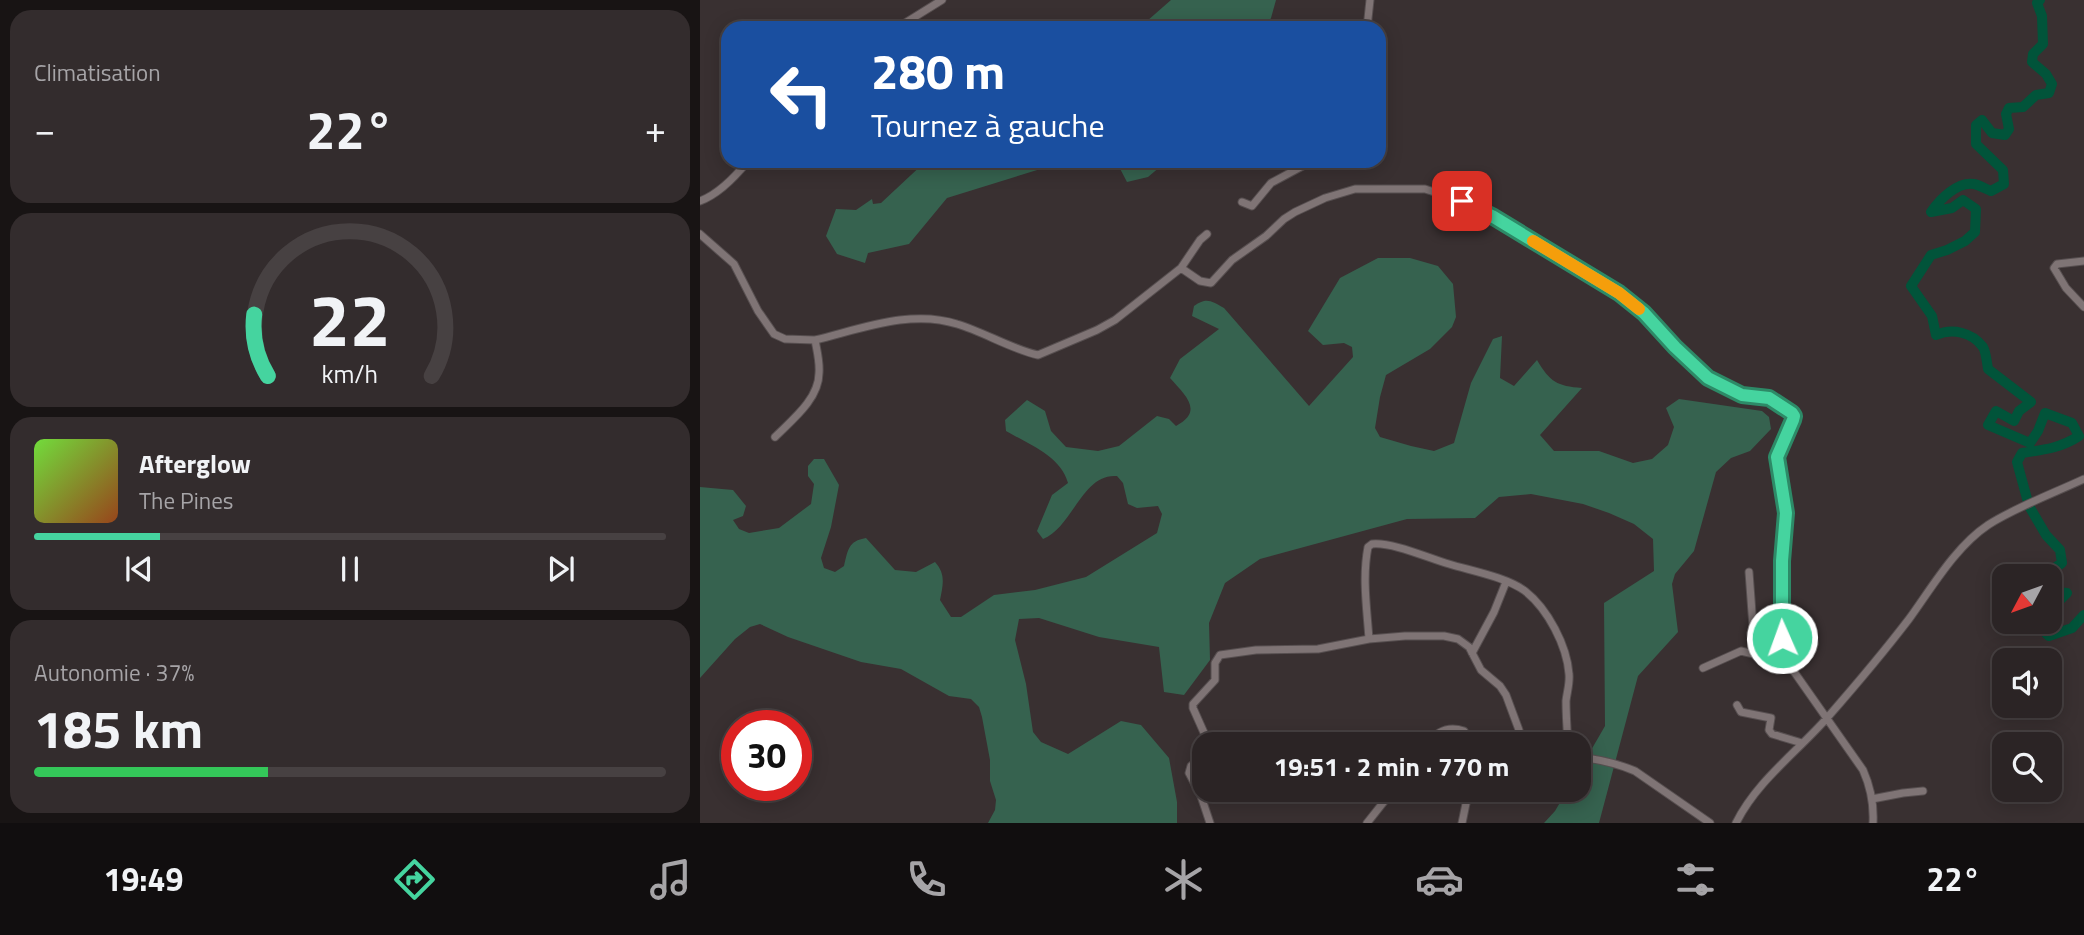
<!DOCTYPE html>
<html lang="fr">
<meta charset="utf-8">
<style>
:root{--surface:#2b2425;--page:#332c2d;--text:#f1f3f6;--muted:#a6a4a7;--line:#474142;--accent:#45d49f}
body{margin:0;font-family:"Titillium Web",sans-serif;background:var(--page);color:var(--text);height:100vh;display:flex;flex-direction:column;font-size:26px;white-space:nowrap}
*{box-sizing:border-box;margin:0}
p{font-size:23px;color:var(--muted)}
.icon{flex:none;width:38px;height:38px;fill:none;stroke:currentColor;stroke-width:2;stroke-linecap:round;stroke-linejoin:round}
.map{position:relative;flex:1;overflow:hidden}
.sheet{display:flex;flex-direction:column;gap:10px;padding:10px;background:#181414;width:700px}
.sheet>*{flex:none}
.guide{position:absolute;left:21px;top:21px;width:665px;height:147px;border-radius:21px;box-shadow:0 4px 18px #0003,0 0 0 2px var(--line);background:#1a4fa0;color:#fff;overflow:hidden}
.needle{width:46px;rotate:229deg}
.fabs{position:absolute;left:1292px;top:564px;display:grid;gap:14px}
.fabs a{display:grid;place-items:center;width:70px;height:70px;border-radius:14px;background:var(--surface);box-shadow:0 4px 18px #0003,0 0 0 2px var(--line);font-size:35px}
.speed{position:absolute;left:21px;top:710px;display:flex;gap:14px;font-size:35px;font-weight:700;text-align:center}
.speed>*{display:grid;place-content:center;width:91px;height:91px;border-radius:50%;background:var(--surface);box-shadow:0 4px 18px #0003,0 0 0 2px var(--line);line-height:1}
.speed .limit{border:10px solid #d22;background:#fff;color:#111}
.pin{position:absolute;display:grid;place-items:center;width:60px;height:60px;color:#fff;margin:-30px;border-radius:14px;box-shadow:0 4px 10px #0006}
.me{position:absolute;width:77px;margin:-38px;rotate:358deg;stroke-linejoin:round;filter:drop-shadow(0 0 5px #0008)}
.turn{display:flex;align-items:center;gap:24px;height:147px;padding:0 35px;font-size:32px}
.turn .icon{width:91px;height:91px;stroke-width:2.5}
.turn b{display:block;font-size:49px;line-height:60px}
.big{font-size:52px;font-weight:700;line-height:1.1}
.sheet .tile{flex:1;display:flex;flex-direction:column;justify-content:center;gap:10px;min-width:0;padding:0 24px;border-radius:21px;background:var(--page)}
.sheet .dial{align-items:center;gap:0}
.dial svg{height:182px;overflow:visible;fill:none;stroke:var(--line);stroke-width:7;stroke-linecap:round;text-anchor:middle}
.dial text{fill:var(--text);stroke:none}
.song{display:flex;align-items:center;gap:21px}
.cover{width:84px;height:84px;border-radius:10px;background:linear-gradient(135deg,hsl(100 70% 55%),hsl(20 70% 35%))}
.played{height:7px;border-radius:4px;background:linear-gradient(90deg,var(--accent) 20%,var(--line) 20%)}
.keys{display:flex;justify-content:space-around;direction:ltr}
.heat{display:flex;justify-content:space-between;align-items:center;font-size:38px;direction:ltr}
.charge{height:10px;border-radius:5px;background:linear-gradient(90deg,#34c759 37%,var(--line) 0)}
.trip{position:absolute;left:492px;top:732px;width:399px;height:70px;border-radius:21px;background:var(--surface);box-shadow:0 4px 18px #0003,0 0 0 2px var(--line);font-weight:700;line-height:70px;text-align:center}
.menu{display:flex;height:112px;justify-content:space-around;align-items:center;background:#110e0f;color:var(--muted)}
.menu .icon{width:49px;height:49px}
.menu .active{color:var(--accent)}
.menu b{font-size:32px;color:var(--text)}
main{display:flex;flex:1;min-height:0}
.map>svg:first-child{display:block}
.green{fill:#36624f}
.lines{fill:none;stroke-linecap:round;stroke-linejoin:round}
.river{stroke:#01543a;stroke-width:10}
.minor-casing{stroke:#574f50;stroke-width:9}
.minor{stroke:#7f7475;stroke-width:7}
.route-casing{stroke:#2d8a67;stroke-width:18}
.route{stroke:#45d49f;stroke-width:12}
.slow{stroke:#f59e0b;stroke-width:12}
</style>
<main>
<section class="sheet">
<div class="tile"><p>Climatisation</p>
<div class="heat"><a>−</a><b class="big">22°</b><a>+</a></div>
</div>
<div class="tile dial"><svg viewBox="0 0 100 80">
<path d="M14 69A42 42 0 1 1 86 69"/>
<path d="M14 69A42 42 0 0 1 8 42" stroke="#45d49f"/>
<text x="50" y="56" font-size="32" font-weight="700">22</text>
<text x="50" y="72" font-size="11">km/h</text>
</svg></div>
<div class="tile">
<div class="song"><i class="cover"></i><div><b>Afterglow</b><p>The Pines</p></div></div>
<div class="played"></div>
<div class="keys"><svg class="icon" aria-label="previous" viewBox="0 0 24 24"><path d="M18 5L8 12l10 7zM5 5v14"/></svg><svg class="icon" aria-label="pause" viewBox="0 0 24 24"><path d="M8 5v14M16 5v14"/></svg><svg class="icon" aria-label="next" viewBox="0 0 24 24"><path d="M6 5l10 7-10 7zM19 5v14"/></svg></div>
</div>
<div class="tile"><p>Autonomie · 37%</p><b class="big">185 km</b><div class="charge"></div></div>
</section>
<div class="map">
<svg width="1384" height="823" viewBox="0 0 1384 823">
<rect width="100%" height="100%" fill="#393031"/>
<!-- green -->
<path class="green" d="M471,0H576L571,18L565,28H439Z
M226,161H354L347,167L247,198L209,244L168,253L165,263L137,254L126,236L136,209L156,210L172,199L173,204L181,203Z
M416,161H467L448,177L427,182Z
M678,258H710L738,266L753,284L756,317L752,327L730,349L686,375L680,397L675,428L680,437L711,446L734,451L754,443L771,383L793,339L802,336L800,378L814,386L837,360C850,382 857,386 882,388L840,435L854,451H899L933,463L952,459L968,445L974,427L966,408L979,399L1062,411L1069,417L1071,429L1050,451L1031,458L1016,472L994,551L975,574L972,584L978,632L938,676L899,823H844L855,811L868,789H878L879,771L905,726L904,603L954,571L953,539L934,524L909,513L883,504L831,494L799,497L775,518L707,519L560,559L525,583L509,623L510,660L484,695L464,692L459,647L399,637L339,618L319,619L315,640L326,684L333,732L341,742L368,754L421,721L441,725L469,758L477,802V823H288L295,810L296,800L290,781V760L282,717L279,707L271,699L249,696L201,669L161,662L88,637L60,624L50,627L35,639L0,678V487L33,490L46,506L43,516L33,520L39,529L49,533L79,528L111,504L114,484L108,476V466L114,459H124L139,485L131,527L121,558L124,568L135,572L144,566C148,550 148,541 166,538L195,570L216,572L235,562C246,574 243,585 240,600L251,617H261L294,595L335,590L386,577L457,533L462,514L458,506L437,508L428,504L423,483L417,476C382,473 373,527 343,539L337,531L352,495L368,483C361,456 328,444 306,431L305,420L327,400L345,411L351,431L366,447L398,451L419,446L457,416L469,419L476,426C505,411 484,394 470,378L480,359L519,329L492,316L494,306C507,297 511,301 524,308L609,406L653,357L652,347L644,343L623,345L608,331L640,278Z"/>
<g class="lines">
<!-- river -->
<path class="river" d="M1312,576V570L1347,573L1362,563L1360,550L1346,535L1329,506L1317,462L1322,453C1343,450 1361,448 1379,436L1372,423L1345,413L1338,431L1330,443L1288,425L1296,411L1314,421L1319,411L1331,402L1288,369C1287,363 1286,352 1283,347C1272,332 1252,328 1236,335L1232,316L1211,286L1231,255L1247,250L1265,241L1275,232L1276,209L1263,200L1252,208L1231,212C1240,199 1258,181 1274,184C1279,185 1286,189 1291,191L1304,184L1303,170L1276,144V125L1282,120L1292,133L1305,135L1309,129L1306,114L1309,108L1323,107L1336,95L1349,93L1352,84L1346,74L1332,62L1333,54L1343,44L1342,16L1337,3L1340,0
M1349,591L1367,593L1358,602L1349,607
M1333,621L1349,636L1372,628L1384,615"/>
<!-- minor casing -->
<g class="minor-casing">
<path id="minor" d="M197,28L242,0
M667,28L670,0
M0,201C19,194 35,177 48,161
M542,202L552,206L571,183L612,161
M0,234L34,264L58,311L74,334L85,339L115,340C161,329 211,309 257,324C284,332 311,349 338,355L397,330L415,320L481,268L500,240L507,234
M1384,261L1357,264L1354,268L1366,288L1384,307
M481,268L500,281L511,283L532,260L566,236L584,219L595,212L625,198L655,189H725L762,201L791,216L887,273L919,293L944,313L989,362L1008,378L1042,395L1069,398L1094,416L1077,457L1086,513L1082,561L1081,615L1083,661
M75,437C92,420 119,399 119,373C120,362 117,351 115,340
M1049,572L1055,654
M669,639C667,609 662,578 668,547L672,544C693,542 728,558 749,564C772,571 806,577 825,591C848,609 867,646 869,674C870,683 867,692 866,701C866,715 867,729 868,744
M772,653L794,612L806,582
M1003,668L1041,651L1083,661L1090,666L1163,770C1171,788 1174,804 1173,823
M1037,705L1041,712L1071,718L1069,730L1072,734L1102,743
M509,744L493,708V704L515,680V663L520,655L556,650L618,649L669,639L705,636H744L758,639L769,647L781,670L800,686L806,695L819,730L820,744
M728,744C737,731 749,726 764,731L771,744
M504,755L491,766L489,773L501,796L510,823
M878,757C898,759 916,763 935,771L1010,823
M1172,799L1203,793L1223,791
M667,823L694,789
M762,823L769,789
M1036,823C1057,781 1096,753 1127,718C1155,686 1183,653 1209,619C1231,589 1255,547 1288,525C1314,508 1354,493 1384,479"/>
</g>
<!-- minor -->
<use href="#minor" class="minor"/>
</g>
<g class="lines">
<!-- route casing -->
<g class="route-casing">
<path id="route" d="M762,201L792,216L919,293L944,313L975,347L1008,378L1042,395L1069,398L1092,413L1094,416L1093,420L1077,457L1086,513L1082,561V638"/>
</g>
<!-- route -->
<use href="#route" class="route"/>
<!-- slow -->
<path class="slow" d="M833,241L919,293L939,309"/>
</g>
</svg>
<div class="fabs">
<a><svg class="needle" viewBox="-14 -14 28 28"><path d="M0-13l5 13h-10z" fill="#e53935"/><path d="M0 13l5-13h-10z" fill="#a6a4a7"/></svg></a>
<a><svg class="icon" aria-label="sound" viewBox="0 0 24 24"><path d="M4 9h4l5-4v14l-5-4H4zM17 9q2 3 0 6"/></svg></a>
<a><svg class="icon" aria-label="search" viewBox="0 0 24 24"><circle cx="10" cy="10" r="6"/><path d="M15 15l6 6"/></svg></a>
</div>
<div class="speed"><div class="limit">30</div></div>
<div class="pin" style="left:762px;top:201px;background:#d93025"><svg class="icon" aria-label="arrive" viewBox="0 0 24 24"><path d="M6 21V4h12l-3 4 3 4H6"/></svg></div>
<svg class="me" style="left:1082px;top:638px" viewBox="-20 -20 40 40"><circle r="17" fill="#45d49f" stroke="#fff" stroke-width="3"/><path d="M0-11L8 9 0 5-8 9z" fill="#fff"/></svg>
<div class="trip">19:51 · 2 min · 770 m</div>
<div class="guide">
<div class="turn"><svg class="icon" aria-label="left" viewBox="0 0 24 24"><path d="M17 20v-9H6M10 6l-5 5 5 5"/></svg><div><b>280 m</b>Tournez à gauche</div></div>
</div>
</div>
</main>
<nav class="menu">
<b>19:49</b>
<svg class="icon active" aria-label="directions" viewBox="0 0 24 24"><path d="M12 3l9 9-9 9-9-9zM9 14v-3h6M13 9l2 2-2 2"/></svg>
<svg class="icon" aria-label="music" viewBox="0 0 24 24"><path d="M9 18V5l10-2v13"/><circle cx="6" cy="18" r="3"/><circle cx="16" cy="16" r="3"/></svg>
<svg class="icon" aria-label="phone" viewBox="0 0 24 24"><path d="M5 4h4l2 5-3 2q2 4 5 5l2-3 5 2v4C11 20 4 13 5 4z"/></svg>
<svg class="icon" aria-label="climate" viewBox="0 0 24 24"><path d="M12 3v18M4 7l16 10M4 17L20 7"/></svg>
<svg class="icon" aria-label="car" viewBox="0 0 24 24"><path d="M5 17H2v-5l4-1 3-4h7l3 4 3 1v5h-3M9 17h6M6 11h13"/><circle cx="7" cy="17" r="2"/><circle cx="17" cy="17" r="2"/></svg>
<svg class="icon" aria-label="filters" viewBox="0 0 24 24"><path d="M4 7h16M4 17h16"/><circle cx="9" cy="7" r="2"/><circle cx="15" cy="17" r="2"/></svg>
<b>22°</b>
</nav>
